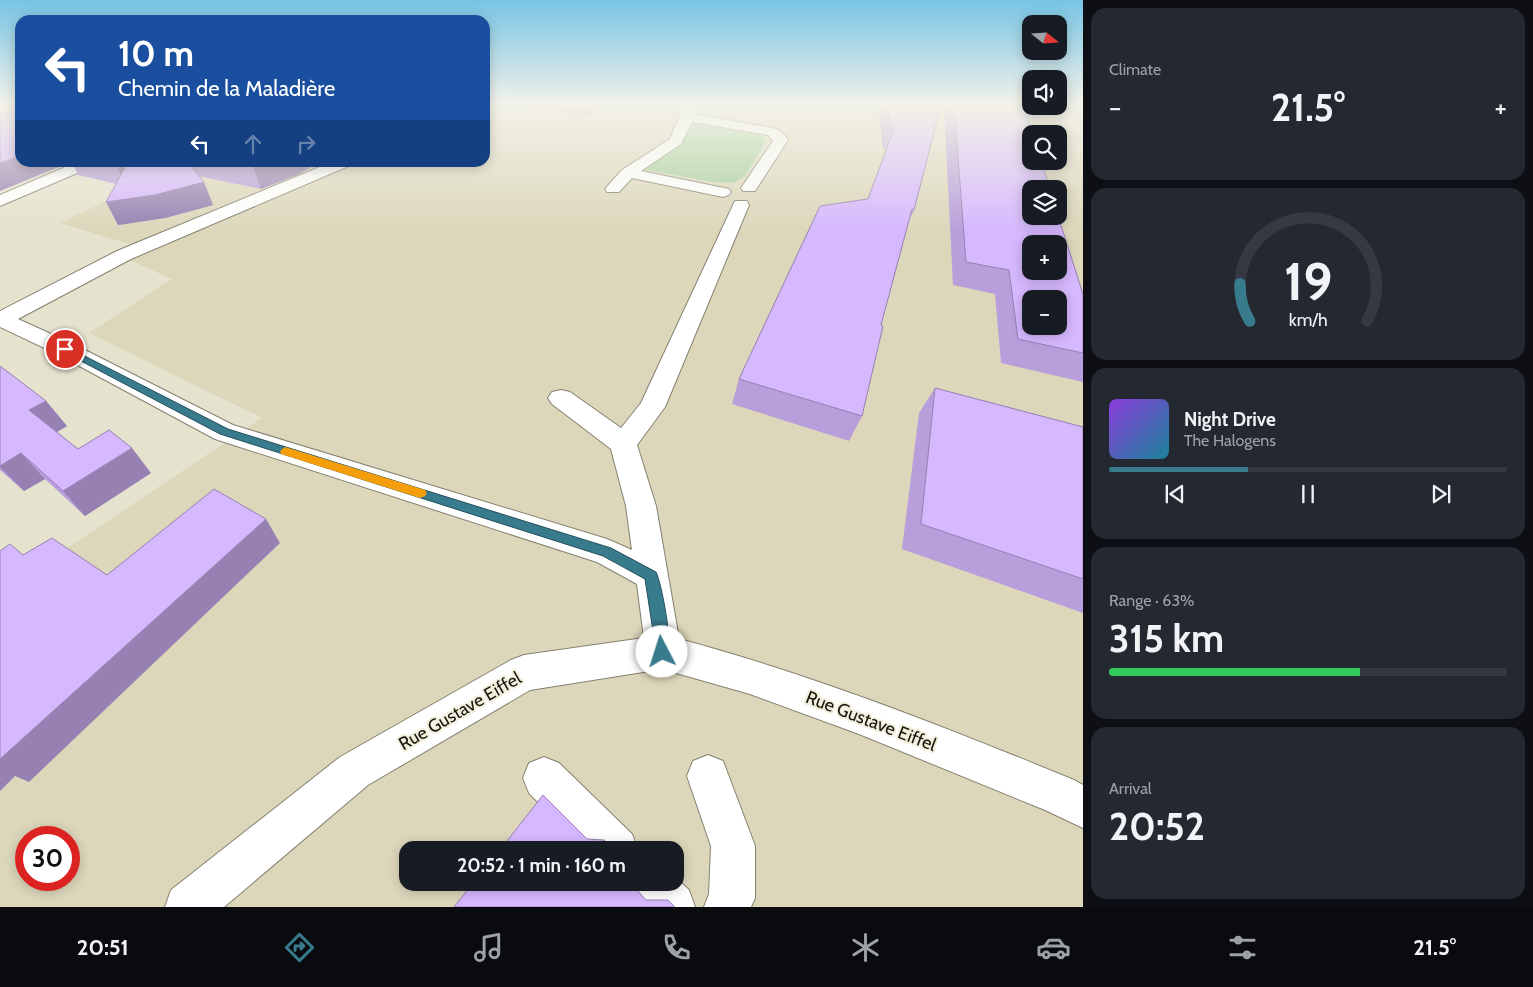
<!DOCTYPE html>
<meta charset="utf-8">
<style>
:root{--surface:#171b24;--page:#242831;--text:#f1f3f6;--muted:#9ea1a6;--line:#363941;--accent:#387b8c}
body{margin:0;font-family:Cabin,sans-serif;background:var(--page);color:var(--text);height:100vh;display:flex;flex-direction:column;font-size:19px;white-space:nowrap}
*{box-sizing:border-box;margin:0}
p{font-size:16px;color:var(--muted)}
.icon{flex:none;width:28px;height:28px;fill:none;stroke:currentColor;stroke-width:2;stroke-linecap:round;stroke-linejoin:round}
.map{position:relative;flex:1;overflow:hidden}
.sheet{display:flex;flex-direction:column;gap:8px;padding:8px;background:#0d0f14;width:450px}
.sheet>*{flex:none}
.hud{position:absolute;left:15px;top:15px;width:475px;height:152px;border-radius:15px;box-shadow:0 2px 12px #0003;background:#1a4fa0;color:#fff;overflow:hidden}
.needle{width:32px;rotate:108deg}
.fabs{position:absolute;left:1022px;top:15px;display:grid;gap:10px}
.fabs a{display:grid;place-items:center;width:45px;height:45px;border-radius:10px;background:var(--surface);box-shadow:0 2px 12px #0003;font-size:25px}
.speed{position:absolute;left:15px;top:826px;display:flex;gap:10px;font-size:25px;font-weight:700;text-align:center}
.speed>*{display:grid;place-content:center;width:65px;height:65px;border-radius:50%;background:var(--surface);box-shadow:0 2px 12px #0003;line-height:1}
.speed .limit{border:8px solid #d22;background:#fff;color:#111}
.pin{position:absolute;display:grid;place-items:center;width:42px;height:42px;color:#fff;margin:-21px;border:2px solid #fff;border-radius:50%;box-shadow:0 1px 5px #0007}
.me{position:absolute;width:55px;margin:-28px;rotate:355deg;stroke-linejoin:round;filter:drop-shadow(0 0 4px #0008)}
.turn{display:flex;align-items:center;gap:18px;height:105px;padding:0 20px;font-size:22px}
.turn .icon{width:65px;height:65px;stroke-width:2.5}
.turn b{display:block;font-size:35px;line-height:42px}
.lanes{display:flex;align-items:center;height:48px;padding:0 20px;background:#0003;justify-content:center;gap:25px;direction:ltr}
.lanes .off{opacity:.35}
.big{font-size:38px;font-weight:700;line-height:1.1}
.sheet .card{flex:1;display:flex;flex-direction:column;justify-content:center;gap:8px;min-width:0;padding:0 18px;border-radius:15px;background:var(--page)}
.sheet .dial{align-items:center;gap:0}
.dial svg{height:130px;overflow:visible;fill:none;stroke:var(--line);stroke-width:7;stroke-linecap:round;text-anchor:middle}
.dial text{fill:var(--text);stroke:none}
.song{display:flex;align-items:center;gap:15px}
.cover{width:60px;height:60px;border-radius:8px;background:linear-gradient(135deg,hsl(270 70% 55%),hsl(190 70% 35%))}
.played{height:5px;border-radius:2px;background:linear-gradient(90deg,var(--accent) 35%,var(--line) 35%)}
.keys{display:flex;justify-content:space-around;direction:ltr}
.heat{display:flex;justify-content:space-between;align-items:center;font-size:28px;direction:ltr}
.charge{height:8px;border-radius:4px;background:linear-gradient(90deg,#34c759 63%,var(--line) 0)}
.trip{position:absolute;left:399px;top:841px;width:285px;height:50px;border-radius:15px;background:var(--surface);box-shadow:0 2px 12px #0003;font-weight:700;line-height:50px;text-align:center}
.tabs{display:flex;height:80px;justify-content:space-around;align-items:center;background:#090b0e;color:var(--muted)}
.tabs .icon{width:35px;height:35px}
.tabs .current{color:var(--accent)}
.tabs b{font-size:22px;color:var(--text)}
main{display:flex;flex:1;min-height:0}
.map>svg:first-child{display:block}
.built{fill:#dcd7bb;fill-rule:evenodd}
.green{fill:#a3ce97}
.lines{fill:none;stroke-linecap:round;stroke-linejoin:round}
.minor-casing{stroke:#85816f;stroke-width:2}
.path{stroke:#9b9888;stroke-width:2;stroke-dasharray:0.5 2;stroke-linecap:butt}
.minor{fill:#fff;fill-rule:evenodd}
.wall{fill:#b89eda}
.shaded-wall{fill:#9681b2}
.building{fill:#d6b8fe;stroke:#9681b2;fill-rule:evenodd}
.route{fill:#387b8c;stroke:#24505b}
.slow{fill:#f59e0b}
.labels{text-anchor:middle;stroke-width:4;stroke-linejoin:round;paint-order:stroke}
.near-street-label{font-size:18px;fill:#17160e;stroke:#f2efda}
</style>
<main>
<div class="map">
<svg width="1083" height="907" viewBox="0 0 1083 907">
<rect width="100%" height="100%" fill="#e5e2cd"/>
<!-- built -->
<path class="built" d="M485,105L1083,106V907H0V593L262,418L89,333L172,279L130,260L133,245L60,223L185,163L485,162ZM1031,134H1059V161H1031ZM1031,189H1059V216H1031ZM1031,244H1059V271H1031ZM1031,299H1059V326H1031ZM26,838H69V880H26ZM408,850H675V882H408Z"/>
<!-- green -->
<path class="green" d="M692,123L764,136L765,143L745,176L733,183L713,182L642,169L681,144Z"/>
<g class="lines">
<!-- minor casing -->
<g class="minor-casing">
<path id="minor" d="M684,105H696L694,114L772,128C779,129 784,134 788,140L755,191H743L741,188L773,141L768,135L692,122L681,144L641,171L729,189L731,192L729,195L723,197L632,178L619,192H607L605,189L622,170L670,139Z
M77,162H98L96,165L0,206V195Z
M332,162H353L351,165L131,259L18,319L73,344L233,425L607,539L632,550L626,506L611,449L552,404L548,398L552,392L561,390L570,392L621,428L641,403L733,205L735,201H747L749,205L665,407L637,445L656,506L679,639C814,675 945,727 1074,780L1083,785V828L1045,810L859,734L750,694L662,669L530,690L368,785L224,907H165L171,890L340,757L511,660L524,655L644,638L637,584L597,562L215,439L57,354L0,327V311L117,251Z
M708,755L723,761L755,846V898L751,907H704L709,894L711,846L687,776L693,761Z
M544,757L559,763L632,834L638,850H585L529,793L523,778L529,763Z
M675,877L689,890L695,907H640L632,898L625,882H675Z"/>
</g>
<!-- path -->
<path class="path" d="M1065,105L1083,116"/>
<!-- minor -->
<use href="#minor" class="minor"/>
</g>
<!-- wall -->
<path class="wall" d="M523,105H600L587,116Z
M878,105H941L914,210L908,223L881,325L862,416L849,441L732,404L739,379L868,199L886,149H883Z
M944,105H1031V106H1046L1039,119L1027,118L1083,294V382L1001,363L995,294L953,285Z
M72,162H320L299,174L261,189L198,176L213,205L165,218L118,225L116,184L78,175Z
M0,366L46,401L67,426L57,432L78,449L151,473L85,516L45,479L24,491L0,470Z
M935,388L1083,427V613L902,549L919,413Z"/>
<!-- shaded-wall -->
<path class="shaded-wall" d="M587,105H600L587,116Z
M20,156V162H71L0,191V163Z
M120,162H132L127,187L116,164Z
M265,162H320L299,174L261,189L253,167Z
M204,182L213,205L165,218L118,225L106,202Z
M46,401L67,426L50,436L29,410Z
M132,448L151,473L85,516L63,491Z
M21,453L45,479L24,491L0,467V466Z
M266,519L280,543L29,782L15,776L0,791V759Z"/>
<!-- building -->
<path class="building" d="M0,105H20V156L0,163Z
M887,105H941L914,210L912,209L881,325L883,326L862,416L739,379L820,206L868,199L894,129H891Z
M954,105H1023L1032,134H1031V161H1041L1050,189H1031V216H1058L1083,294V353L1018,339L1009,270L966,262ZM1031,244H1059V271H1031ZM1031,299H1059V326H1031Z
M107,162H120L116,164Z
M128,162H188L204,182L155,195L106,202Z
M231,162H265L253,167Z
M0,366L46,401L29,410L78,449L109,430L132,448L63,491L21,453L0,466Z
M935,388L1083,427V579L921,524Z
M214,489L266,519L0,759V551L10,544L23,555L52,538L107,575Z
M543,795L587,839L604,840L615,850H500Z
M474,882H634L637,890L646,900H668L675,907H454Z"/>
<!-- sky -->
<linearGradient id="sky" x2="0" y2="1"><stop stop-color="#77c4e4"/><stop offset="0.45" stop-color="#f3f2e8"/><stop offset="1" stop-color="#f3f2e8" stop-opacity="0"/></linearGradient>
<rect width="1083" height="232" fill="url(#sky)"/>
<!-- route -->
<path class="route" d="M65,346L228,429L611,548L656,572C662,584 673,646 668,657L662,659L657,657L645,579L603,556L220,434L62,351V347Z"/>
<!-- slow -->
<path class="slow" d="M285,447L425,490L427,493L425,496L420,498L281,454L280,451Z"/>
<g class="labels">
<!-- near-street labels -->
<g class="near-street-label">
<text transform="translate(460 711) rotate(-30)" y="6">Rue Gustave Eiffel</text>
<text transform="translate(871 721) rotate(21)" y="6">Rue Gustave Eiffel</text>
</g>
</g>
</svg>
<div class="fabs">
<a><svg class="needle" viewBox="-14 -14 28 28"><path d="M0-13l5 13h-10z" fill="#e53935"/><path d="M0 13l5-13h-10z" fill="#9ea1a6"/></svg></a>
<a><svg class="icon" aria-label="sound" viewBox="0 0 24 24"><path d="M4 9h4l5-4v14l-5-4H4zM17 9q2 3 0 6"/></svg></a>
<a><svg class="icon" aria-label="search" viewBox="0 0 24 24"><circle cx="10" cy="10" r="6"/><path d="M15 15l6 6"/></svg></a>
<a><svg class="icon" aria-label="layers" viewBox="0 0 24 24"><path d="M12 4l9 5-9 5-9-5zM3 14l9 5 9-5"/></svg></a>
<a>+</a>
<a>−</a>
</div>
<div class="speed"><div class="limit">30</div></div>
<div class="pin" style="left:65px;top:349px;background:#d93025"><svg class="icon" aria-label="arrive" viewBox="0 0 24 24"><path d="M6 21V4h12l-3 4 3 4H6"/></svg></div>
<svg class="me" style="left:662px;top:652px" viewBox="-20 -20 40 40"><circle r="19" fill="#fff"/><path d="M0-13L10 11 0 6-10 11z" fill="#387b8c"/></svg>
<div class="trip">20:52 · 1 min · 160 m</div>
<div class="hud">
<div class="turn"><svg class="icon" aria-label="left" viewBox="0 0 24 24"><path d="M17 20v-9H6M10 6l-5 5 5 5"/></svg><div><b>10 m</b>Chemin de la Maladière</div></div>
<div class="lanes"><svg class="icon" aria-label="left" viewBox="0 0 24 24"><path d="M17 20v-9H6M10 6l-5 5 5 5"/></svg><svg class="icon off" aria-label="ahead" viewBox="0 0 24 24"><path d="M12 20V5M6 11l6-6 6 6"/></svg><svg class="icon off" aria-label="right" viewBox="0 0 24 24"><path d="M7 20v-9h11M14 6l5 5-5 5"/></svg></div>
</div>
</div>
<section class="sheet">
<div class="card"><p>Climate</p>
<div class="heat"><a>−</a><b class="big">21.5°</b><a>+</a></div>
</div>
<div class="card dial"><svg viewBox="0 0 100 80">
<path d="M14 69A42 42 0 1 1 86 69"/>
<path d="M14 69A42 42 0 0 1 8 46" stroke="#387b8c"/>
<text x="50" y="56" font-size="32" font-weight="700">19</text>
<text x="50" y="72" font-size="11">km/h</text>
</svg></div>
<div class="card">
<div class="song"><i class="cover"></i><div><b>Night Drive</b><p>The Halogens</p></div></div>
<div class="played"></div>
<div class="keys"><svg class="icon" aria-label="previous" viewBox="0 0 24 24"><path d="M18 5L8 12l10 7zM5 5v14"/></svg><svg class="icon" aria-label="pause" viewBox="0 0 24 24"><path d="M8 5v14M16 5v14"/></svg><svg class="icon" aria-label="next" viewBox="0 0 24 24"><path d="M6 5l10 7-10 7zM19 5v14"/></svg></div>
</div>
<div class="card"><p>Range · 63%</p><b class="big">315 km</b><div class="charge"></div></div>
<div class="card"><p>Arrival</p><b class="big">20:52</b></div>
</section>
</main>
<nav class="tabs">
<b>20:51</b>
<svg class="icon current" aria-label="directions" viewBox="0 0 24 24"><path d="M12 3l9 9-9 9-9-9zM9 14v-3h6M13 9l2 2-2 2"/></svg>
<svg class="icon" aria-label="music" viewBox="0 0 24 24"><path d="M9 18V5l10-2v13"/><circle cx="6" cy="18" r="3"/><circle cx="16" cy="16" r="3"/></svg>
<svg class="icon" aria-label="phone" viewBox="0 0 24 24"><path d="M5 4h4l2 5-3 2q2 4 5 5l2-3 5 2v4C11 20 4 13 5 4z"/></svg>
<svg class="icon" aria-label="climate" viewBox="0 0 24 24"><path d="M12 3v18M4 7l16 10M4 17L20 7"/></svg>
<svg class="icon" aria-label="car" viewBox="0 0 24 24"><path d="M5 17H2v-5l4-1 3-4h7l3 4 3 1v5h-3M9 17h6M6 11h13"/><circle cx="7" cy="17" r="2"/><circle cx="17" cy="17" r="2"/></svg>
<svg class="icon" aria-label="filters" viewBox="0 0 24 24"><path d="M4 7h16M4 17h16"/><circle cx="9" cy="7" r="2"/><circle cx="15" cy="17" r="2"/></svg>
<b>21.5°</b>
</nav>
